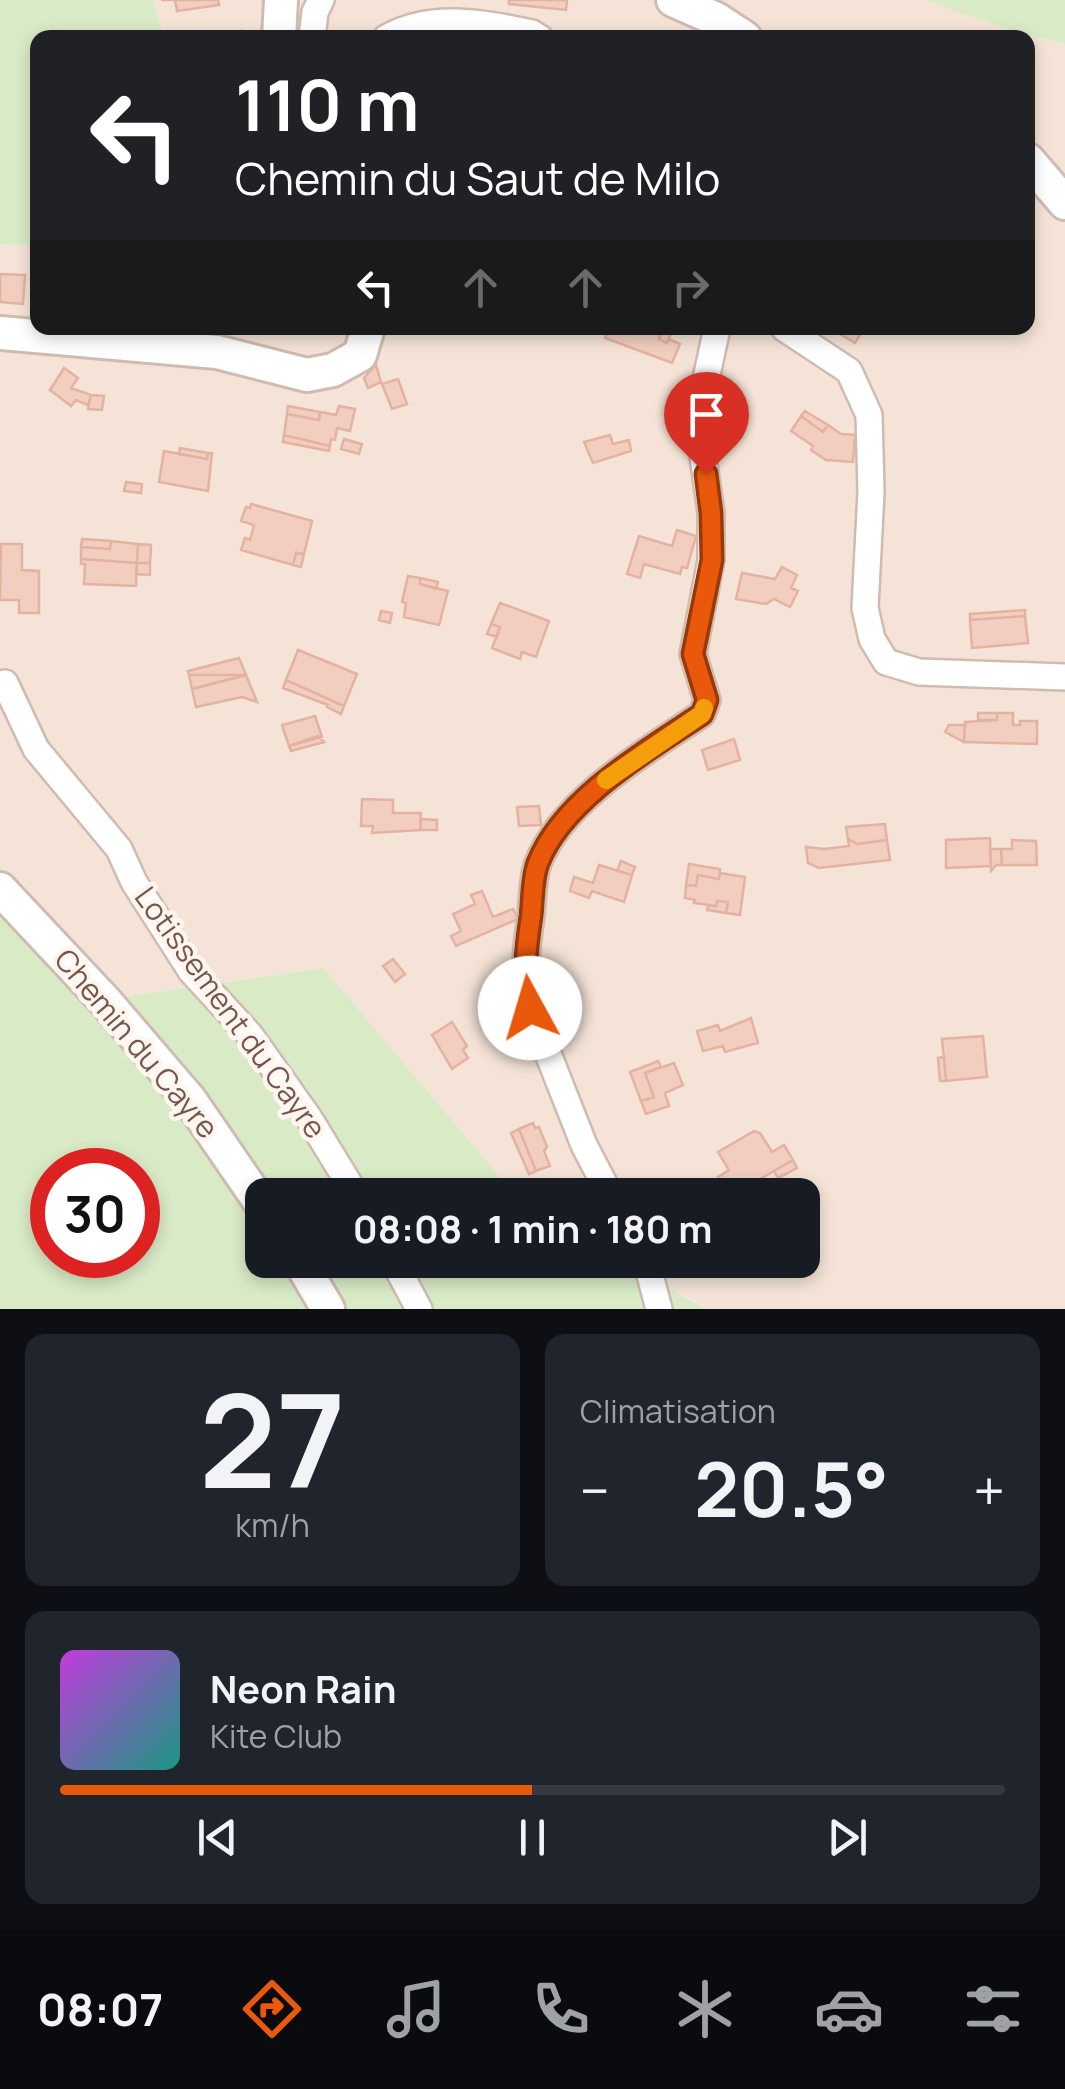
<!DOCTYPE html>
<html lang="fr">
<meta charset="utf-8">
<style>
:root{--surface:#171b24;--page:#20242c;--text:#f1f3f6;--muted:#9ea1a6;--line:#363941;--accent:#ea580c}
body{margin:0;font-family:Manrope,sans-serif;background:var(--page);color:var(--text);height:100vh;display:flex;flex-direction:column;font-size:38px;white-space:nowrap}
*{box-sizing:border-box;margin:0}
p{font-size:32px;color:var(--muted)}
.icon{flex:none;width:55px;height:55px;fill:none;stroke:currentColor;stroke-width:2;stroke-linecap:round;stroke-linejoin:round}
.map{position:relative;height:1309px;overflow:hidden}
.side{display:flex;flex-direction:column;gap:25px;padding:25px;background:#0d0f14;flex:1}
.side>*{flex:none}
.guide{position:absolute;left:30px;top:30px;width:1005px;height:305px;border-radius:20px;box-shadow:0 5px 15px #0003;background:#202124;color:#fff;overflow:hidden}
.speed{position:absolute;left:30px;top:1148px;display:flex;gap:20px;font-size:50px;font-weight:700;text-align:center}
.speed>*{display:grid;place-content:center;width:130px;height:130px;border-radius:50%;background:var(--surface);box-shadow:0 5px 15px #0003;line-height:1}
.speed .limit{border:15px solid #d22;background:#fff;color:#111}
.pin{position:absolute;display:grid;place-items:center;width:85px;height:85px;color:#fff;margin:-102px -42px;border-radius:50% 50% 50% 0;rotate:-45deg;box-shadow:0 0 10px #0007}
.pin .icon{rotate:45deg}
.me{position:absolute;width:110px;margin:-55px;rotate:354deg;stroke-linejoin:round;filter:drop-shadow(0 0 8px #0008)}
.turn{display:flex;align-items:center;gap:35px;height:210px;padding:0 40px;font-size:45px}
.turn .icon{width:130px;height:130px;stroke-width:2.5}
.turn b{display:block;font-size:70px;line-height:85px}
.lanes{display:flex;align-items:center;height:95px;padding:0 40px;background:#0003;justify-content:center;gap:50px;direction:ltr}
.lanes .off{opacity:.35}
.big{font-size:75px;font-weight:700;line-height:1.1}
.side .card{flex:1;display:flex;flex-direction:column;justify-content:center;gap:15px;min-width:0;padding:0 35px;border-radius:20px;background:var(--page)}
.side .dial{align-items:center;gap:0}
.dial b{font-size:130px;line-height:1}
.song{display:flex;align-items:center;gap:30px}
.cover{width:120px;height:120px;border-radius:15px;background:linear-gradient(135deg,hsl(290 70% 55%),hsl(170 70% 35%))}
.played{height:10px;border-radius:5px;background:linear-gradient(90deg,var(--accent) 50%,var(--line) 50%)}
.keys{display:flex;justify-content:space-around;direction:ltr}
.heat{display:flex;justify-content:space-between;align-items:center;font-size:55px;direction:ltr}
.side .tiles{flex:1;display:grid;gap:25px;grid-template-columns:1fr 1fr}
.card:last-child{grid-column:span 2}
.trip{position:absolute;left:245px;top:1178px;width:575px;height:100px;border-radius:20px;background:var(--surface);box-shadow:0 5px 15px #0003;font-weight:700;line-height:100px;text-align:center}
.tabs{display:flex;height:160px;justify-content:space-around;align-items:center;background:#090b0e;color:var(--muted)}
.tabs .icon{width:70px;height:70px}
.tabs .active{color:var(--accent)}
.tabs b{font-size:45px;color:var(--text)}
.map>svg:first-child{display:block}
.residential{fill:#f4e3d6}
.green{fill:#d9eac6;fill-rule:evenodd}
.building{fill:#f1cec0;stroke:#e4b2a1;stroke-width:2.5}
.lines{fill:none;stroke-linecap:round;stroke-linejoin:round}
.minor-casing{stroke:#d0bbb0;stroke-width:30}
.tertiary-casing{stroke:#d0bbb0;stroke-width:38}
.minor{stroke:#fff;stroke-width:25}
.tertiary{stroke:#fff;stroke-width:32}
.route-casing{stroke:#983908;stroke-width:25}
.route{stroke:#ea580c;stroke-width:18}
.slow{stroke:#f59e0b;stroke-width:18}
.labels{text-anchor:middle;stroke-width:9;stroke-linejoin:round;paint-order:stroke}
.street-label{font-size:30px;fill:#76564c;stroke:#fff6ef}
</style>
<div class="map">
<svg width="1065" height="1309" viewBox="0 0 1065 1309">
<rect width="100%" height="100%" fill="#fcf2e8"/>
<!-- residential -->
<path class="residential" d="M153,0H924L1018,33L1065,44V1309H705L620,1260H802V1195H515L322,968L79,1003L0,865V244L37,246L38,328H1028V38H164Z"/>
<!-- green -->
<path class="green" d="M0,0H153L164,37L38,38L37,246L0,244Z
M924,0H1065V44L1018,33Z
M0,865L80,1003L323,968L515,1195H262V1260H620L705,1309H0ZM52,1170H138V1255H52Z"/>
<!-- building -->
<path class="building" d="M161,0H218L219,5L177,11L175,0Z
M509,0H567L566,10L509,4Z
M241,31L242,38H218L217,34Z
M0,274L25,275L23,304L0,302Z
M187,328H221L220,338L187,333Z
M609,328H663L659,339L667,343L669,339L680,344L672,363L605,338Z
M663,328L672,330L667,343L659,339Z
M843,328H864L855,343L840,334Z
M376,365L381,382L368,388L364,378Z
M64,368L78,378L71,388L91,395L88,405L76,400L71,406L50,390Z
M398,379L407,404L392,409L382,384Z
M91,395L104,396L102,410L88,409Z
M288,406L320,412L319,420L287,414Z
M339,406L355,409L350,431L337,428L335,440L331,439L330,446L284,435L287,414L319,420L320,412L336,415Z
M805,411L828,425L823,432L801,416Z
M801,416L823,432L828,425L841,434L855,435L853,462L826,460L811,450L813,446L791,431Z
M284,435L330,446L329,451L283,442Z
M610,435L613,444L629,440L631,451L593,463L584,442Z
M344,439L362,444L359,454L341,449Z
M180,448L208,453L207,459L179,454Z
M164,451L207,459L208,453H212L208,491L159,482Z
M126,482L142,484L141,493L124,491Z
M251,504L312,521L304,554L296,553L293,565L241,550L245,538L250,540L254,525L241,521L246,507L250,508Z
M677,530L696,536L687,568L682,567L680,574L644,564L640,578L627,574L639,536L672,546Z
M82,539L111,541L110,549L81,547Z
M111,541L138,544L137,563L81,559V547L110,549Z
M1,544H22V570L39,571V613H19V600H0Z
M138,544L151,545L150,563H137Z
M296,553L304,554L301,567L293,565Z
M81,559L137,563L136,586L84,584L85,564H81Z
M137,563H150V575L136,574Z
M782,567L797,575L791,588L798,591L790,607L774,599L766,604L736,599L742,573L775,579Z
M408,576L420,578V584L448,591L439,625L404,617L406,603L402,602Z
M420,578L438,582L436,589L420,584Z
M500,603L549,621L536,657L522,652L520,659L492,648L500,627L491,624Z
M1025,610V616L970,620V614Z
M381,611L392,613L390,623L379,620Z
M1025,616L1028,643L972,648L970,620Z
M491,624L500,627L497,637L487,634Z
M298,650L357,674L344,706L286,680Z
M239,658L246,675H189L188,671Z
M189,675H246L192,689Z
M246,675L257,702L242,697L196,707L192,689Z
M286,680L344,706L341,714L327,707L328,705L283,688Z
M978,713H997V720H978Z
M997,713H1013V725H1020V721H1037V744L964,742L965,722L997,720Z
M315,716L322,737L289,746L282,725Z
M949,725H965L964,742L945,732Z
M318,736L324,742L291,751L289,746Z
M734,739L740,760L708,770L702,750Z
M362,799L393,800V813H421L420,830L372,833L373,826H361Z
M539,806L541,825L519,826L517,807Z
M421,819L437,820V830H420Z
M885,824L887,840L857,844L848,839L846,827Z
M990,838L991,866L946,868V840Z
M848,839L857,844L887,840L890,860L819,868L808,863L806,847L824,849L849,846Z
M1012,840L1036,841L1037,865H1002L1001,849H1012Z
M990,849H1001L1002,865H996L991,871Z
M621,861L635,867L632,875L617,871Z
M689,864L720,869L719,879L698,875L696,886L686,885Z
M599,865L632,875L624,902L592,891L589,898L570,891L574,877L593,883Z
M720,873L745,877L740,915L726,913L728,902L717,901L716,906L694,903L695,900L685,898L686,885L696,886L698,875L719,879Z
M482,891L493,917L513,909L518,919L456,946L451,936L461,931L453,914L475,904L471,895Z
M717,901L728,902L726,913L707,910L708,906H716Z
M393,959L405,974L395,982L383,966Z
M751,1018L758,1043L725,1052L723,1046L703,1051L697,1031L718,1025L720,1031Z
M452,1022L467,1046L463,1050L468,1058L452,1069L432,1035Z
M983,1036L987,1077L946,1081L942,1039Z
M944,1057L946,1081H940L938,1058Z
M658,1061L661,1067L645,1073L654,1097L641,1101L630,1072Z
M674,1063L683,1085L665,1093L669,1106L646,1114L641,1101L654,1097L645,1073Z
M533,1123L535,1128L539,1127L547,1147L544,1151L550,1166L536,1171L519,1129Z
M519,1129L536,1171L529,1174L511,1133Z
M754,1131L760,1133L772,1152L784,1145L793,1160L741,1190L736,1182L725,1189L718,1177L729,1170L718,1152Z
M793,1160L797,1168L778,1178L774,1171Z"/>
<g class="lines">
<!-- minor casing -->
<g class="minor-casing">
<path id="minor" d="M312,38L315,12L321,0
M386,38C431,12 483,23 532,33L540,38
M784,328L849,371L869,415L871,492L865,608L872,639L886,662L919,672L1065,677
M5,683L36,749L119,849L134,882L191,971L250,1035L309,1118L356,1195
M610,1195L584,1145L530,1008C523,975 526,949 531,916C533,899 532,879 538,863C563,799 648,750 702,714L707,700L693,654L711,560V513L700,436L703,393L717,328
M393,1260L419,1309
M646,1260L659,1309"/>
</g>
<!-- tertiary casing -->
<g class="tertiary-casing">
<path id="tertiary" d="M673,0L716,19L745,38
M279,38L281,0
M1028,160L1065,203
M0,333L217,352L307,375L333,370L360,355L368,328
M0,889L106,1002L190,1100L262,1205
M299,1260L328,1309"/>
</g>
<!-- minor -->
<use href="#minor" class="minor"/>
<!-- tertiary -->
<use href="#tertiary" class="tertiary"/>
</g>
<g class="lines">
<!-- route casing -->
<g class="route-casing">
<path id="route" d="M530,1008C523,976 526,949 531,916C533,899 532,879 538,863C563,799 648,750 702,714L707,700L693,654L712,560L711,513L706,474"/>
</g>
<!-- route -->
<use href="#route" class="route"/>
<!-- slow -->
<path class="slow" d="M606,780L702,714L704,708"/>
</g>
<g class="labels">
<!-- street labels -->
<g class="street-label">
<text transform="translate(230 1013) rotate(54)" y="10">Lotissement du Cayre</text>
<text transform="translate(136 1044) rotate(50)" y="10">Chemin du Cayre</text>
</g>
</g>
</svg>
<div class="speed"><div class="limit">30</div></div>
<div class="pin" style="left:706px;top:474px;background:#d93025"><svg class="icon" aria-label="arrive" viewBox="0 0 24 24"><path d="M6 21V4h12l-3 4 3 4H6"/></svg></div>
<svg class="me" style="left:530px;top:1008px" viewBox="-20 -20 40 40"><circle r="19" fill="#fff"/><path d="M0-13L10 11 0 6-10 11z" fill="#ea580c"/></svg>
<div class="trip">08:08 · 1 min · 180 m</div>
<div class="guide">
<div class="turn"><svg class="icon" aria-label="left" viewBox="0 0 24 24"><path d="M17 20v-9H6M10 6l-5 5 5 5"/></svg><div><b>110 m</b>Chemin du Saut de Milo</div></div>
<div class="lanes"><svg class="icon" aria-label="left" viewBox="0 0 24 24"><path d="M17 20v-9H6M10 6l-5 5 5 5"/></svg><svg class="icon off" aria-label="ahead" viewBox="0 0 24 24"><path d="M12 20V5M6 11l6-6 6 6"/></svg><svg class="icon off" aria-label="ahead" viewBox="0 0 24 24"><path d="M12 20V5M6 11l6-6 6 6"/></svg><svg class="icon off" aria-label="right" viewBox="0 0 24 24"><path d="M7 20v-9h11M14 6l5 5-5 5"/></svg></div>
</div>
</div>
<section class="side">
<div class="tiles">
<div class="card dial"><b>27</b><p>km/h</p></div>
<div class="card"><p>Climatisation</p>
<div class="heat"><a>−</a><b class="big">20.5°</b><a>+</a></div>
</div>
<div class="card">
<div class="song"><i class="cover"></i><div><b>Neon Rain</b><p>Kite Club</p></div></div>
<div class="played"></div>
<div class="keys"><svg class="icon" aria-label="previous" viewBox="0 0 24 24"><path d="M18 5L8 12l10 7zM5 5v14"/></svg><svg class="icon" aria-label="pause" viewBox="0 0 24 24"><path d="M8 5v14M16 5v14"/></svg><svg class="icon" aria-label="next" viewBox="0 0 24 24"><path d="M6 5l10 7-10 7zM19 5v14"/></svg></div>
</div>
</div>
</section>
<nav class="tabs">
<b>08:07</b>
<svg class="icon active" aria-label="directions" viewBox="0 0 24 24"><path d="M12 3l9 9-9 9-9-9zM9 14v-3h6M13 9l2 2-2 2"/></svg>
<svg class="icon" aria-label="music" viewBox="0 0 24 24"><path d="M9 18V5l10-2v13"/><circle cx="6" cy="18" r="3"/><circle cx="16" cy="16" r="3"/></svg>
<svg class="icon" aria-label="phone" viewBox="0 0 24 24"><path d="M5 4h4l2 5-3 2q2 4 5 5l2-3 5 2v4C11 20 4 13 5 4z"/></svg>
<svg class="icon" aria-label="climate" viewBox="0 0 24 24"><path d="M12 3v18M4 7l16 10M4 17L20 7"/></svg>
<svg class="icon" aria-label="car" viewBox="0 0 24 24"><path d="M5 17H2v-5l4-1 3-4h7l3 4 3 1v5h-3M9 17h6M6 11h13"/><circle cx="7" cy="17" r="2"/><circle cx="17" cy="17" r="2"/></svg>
<svg class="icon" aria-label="filters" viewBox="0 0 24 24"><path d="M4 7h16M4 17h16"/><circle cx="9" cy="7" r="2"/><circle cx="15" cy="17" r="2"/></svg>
</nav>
